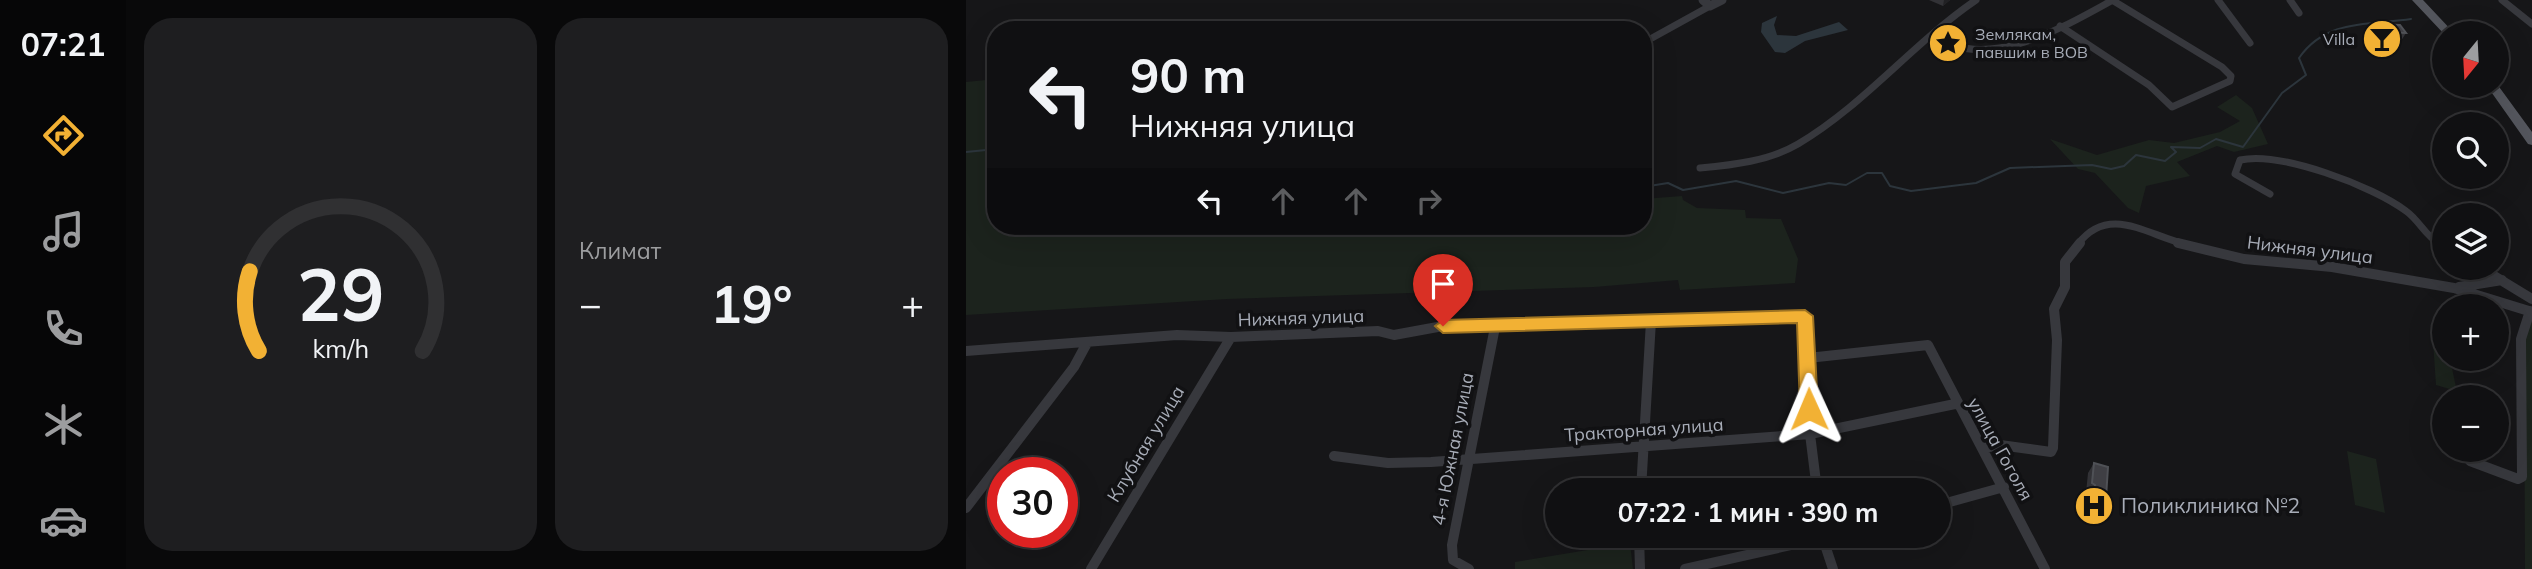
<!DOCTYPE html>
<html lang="ru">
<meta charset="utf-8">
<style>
:root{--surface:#101012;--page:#1e1e20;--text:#f1f3f6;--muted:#9c9d9f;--line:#303032;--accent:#f2b134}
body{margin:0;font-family:Mulish,sans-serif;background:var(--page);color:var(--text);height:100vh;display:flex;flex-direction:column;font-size:26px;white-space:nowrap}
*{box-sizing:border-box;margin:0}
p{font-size:23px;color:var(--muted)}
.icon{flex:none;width:38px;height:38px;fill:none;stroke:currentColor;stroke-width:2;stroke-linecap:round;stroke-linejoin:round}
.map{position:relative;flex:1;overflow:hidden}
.details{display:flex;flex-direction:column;gap:18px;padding:18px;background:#09090a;width:840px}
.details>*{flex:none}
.hud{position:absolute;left:21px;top:21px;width:665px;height:214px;border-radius:28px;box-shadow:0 7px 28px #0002,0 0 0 2px var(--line);background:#101012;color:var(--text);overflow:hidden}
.needle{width:46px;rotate:198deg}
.fabs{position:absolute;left:1466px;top:21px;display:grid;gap:14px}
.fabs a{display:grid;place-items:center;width:77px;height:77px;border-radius:50%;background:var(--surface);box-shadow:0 7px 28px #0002,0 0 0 2px var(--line);font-size:35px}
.speed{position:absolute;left:21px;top:457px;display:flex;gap:14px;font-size:35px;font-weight:700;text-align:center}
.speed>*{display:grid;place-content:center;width:91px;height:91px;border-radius:50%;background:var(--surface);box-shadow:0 7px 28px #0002,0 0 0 2px var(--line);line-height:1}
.speed .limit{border:10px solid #d22;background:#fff;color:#111}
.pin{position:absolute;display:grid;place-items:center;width:60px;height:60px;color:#fff;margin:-72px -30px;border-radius:50% 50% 50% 0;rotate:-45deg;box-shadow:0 0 7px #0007}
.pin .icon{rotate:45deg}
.me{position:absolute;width:77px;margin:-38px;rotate:359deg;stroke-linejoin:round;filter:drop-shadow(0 0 5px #0008)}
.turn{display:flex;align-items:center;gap:24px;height:147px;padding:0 28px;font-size:32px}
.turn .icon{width:91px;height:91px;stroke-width:2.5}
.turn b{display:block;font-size:49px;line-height:60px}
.lanes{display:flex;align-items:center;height:66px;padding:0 28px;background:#0003;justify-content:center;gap:35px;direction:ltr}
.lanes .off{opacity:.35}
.big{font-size:52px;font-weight:700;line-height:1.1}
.details .card{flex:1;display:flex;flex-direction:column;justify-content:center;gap:10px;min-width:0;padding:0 24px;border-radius:28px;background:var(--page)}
.details .dial{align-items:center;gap:0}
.dial svg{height:182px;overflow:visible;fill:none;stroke:var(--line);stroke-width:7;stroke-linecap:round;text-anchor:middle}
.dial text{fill:var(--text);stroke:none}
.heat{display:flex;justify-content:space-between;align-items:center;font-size:38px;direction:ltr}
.details .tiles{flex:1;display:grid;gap:18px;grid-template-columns:repeat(2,1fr)}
.trip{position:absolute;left:579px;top:478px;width:406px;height:70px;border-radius:35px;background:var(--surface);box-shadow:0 7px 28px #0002,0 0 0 2px var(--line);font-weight:700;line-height:70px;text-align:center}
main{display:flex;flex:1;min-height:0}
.tabs{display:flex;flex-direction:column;width:126px;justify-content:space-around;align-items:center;background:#060607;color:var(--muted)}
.tabs .icon{width:49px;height:49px}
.tabs .selected{color:var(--accent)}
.tabs b{font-size:32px;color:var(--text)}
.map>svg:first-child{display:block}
.green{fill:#1c231d}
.water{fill:#2c353c}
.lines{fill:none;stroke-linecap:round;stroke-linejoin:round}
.stream{stroke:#2c353c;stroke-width:2}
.minor-far1{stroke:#37383d;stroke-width:7}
.minor{stroke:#37383d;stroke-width:10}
.tertiary{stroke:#37383d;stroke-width:9}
.primary{fill:#53555c;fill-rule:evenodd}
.wall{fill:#323236}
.shaded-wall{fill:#212124}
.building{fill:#3f3f44;stroke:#4f5156;stroke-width:2}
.route{fill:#f2b134;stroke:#9d7322;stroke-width:2}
.labels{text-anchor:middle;stroke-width:7;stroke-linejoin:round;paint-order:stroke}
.far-poi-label{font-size:16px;fill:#a8adb8;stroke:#111113;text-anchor:start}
.street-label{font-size:18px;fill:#a8adb8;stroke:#111113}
.near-poi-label{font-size:21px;fill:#a8adb8;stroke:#111113;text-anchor:start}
</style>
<main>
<nav class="tabs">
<b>07:21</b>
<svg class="icon selected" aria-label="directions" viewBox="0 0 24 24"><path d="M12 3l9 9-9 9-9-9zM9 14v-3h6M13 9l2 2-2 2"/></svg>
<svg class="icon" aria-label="music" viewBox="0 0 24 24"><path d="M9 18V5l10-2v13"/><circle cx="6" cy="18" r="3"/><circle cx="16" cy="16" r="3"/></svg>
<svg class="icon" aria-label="phone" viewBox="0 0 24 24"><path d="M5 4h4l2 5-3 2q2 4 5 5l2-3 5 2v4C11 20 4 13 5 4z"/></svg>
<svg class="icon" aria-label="climate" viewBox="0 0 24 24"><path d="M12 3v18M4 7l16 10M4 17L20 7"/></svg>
<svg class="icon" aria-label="car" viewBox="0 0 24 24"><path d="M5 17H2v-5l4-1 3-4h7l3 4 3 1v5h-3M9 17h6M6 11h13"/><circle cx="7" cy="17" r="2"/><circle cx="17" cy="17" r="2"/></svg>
</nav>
<section class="details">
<div class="tiles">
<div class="card dial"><svg viewBox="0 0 100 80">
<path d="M14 69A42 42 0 1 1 86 69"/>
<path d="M14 69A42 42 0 0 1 10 34" stroke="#f2b134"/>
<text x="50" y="56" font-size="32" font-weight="700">29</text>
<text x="50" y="72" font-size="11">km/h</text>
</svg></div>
<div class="card"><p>Климат</p>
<div class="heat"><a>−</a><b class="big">19°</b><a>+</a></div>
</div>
</div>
</section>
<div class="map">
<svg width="1566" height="569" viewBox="0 0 1566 569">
<rect width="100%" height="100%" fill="#161618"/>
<!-- green -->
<path class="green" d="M30,79V226H677V199L716,196L717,200L731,208L779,210L780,218L815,219L832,259L829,283L714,290L712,280L628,287L261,299L0,315V82Z
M1270,95L1286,108L1302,144L1268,152L1251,146L1211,162L1224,176L1180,186L1173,213L1162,208L1129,173L1112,169L1084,139L1131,155L1183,140L1208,143L1254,132L1274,121L1251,107Z
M1558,316L1566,321V569H1559Z
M1466,327L1479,331V359H1484L1490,387L1487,390L1470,385Z
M1381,451L1410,459L1419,513L1389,505Z
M664,543L667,569H549V562Z"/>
<!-- water -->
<path class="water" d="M811,16L808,25L811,35L830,36L873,22L882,30L839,41L819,53L809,52L795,32L796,23Z"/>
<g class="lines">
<!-- stream -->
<path class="stream" d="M0,152L30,149
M677,187L702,183L717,190L770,181L817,193L863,183L880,185L901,173H916L924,186L945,191L1010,183L1044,168L1126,165L1145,169L1158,166L1170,155L1199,161L1210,152L1205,147L1234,148L1250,139L1277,147L1316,93L1340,75L1333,58C1360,19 1403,25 1445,19"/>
<!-- minor-far1 -->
<path class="minor-far1" d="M1252,0L1284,43
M1324,0L1333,13
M1536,0L1566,24
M1094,26L1183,85L1206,107L1264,81L1265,76L1256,67L1146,0
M966,35C1021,73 1096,28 1147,0
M677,43L744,6
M734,168C767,165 803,161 832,144C898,105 947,43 1010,0
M1304,194L1269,174L1274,160C1314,151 1407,186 1440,211C1454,221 1458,235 1474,244
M1112,244C1143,204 1181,235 1219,244"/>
<!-- minor -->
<path class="minor" d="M1212,243L1278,259L1366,267L1488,288L1566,312
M1471,243L1479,247
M1515,268L1566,299
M1493,287L1536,280
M0,351L211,335L265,337L412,331L428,335L477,326L839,316L844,434L851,490
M842,358L962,345L1079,569
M1017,448L1034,445L1085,452L1087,448L1091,340L1088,309L1099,287V262L1114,243
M368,456L422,463L465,462L844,434L989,404
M1504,461L1552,479L1556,477L1555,339L1564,311
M675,490L685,321
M973,505L1038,487
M0,508L108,367L121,343
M673,536L674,569
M856,536L867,569
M125,569L265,337
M503,569L487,560L486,545L529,327
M719,569L865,536"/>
<!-- tertiary -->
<path class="tertiary" d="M737,0L744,6L756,0"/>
<!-- primary -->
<path class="primary" d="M1446,0H1457L1488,33L1479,35Z
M1531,84L1566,132V145L1562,144L1521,86H1531Z"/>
</g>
<!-- wall -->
<path class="wall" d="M963,0H984L977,6Z
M1406,24L1440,33L1433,44L1405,43L1399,35Z
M1128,463L1139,513L1133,522L1120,518L1123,494L1120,493L1122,473Z"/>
<!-- shaded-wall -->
<path class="shaded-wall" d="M978,0H984L977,6Z"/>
<!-- building -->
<path class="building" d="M1406,24L1434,25L1440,33L1412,32Z
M1128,463L1142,467L1139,513L1127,509L1129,485L1126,483Z"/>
<!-- route -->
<path class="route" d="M839,310L847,316L852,409L843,416L834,409L831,323L477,333L469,326L477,320Z"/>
<!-- icons -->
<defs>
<g id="bar-disc" transform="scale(2.0125)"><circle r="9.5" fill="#f2b134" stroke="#111113"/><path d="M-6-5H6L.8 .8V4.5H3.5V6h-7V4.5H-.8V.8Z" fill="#111"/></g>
<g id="sight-disc" transform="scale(2.0125)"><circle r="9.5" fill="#f2b134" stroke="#111113"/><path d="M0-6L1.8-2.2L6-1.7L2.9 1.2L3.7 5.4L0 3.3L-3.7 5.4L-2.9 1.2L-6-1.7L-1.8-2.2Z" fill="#111"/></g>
<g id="hospital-disc" transform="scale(2.0125)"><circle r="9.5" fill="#f2b134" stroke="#111113"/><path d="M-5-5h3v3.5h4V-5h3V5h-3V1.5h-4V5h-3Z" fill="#111"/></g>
</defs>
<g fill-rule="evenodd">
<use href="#bar-disc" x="1416" y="39"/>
<use href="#sight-disc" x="982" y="43"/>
<use href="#hospital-disc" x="1128" y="506"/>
</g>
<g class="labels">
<!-- far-poi labels -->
<g class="far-poi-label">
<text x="1009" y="40">Землякам,<tspan x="1009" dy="18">павшим в ВОВ</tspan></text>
<text x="1389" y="45" text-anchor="end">Villa</text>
</g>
<!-- street labels -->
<g class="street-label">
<text transform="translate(1344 250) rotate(7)" y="6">Нижняя улица</text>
<text transform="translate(335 318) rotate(-2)" y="6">Нижняя улица</text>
<text transform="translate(678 430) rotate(-4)" y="6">Тракторная улица</text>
<text transform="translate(180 444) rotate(-59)" y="6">Клубная улица</text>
<text transform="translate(487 449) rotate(-79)" y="6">4-я Южная улица</text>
<text transform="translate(1034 449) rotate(61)" y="6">улица Гоголя</text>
</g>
<!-- near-poi labels -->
<g class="near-poi-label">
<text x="1155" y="513">Поликлиника №2</text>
</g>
</g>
</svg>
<div class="fabs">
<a><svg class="needle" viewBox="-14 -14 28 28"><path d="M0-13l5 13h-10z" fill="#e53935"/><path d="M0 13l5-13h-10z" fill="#9c9d9f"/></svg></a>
<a><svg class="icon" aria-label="search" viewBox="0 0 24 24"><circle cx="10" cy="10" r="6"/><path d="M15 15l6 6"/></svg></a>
<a><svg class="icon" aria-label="layers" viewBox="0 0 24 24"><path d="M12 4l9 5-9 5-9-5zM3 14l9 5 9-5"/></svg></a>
<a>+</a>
<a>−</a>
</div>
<div class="speed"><div class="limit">30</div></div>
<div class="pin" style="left:477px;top:326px;background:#d93025"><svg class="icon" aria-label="arrive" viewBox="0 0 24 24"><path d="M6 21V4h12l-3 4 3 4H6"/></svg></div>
<svg class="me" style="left:843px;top:409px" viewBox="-20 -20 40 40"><path d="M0-17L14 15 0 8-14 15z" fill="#f2b134" stroke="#fff" stroke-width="4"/></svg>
<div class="trip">07:22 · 1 мин · 390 m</div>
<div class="hud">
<div class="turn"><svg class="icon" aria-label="left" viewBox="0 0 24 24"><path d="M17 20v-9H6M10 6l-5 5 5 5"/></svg><div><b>90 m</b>Нижняя улица</div></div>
<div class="lanes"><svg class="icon" aria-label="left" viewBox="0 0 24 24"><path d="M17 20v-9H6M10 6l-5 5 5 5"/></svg><svg class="icon off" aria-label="ahead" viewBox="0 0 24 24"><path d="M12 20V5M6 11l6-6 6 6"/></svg><svg class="icon off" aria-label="ahead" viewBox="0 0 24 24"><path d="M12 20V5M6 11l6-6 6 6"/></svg><svg class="icon off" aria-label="right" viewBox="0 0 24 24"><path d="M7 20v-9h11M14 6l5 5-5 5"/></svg></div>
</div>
</div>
</main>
